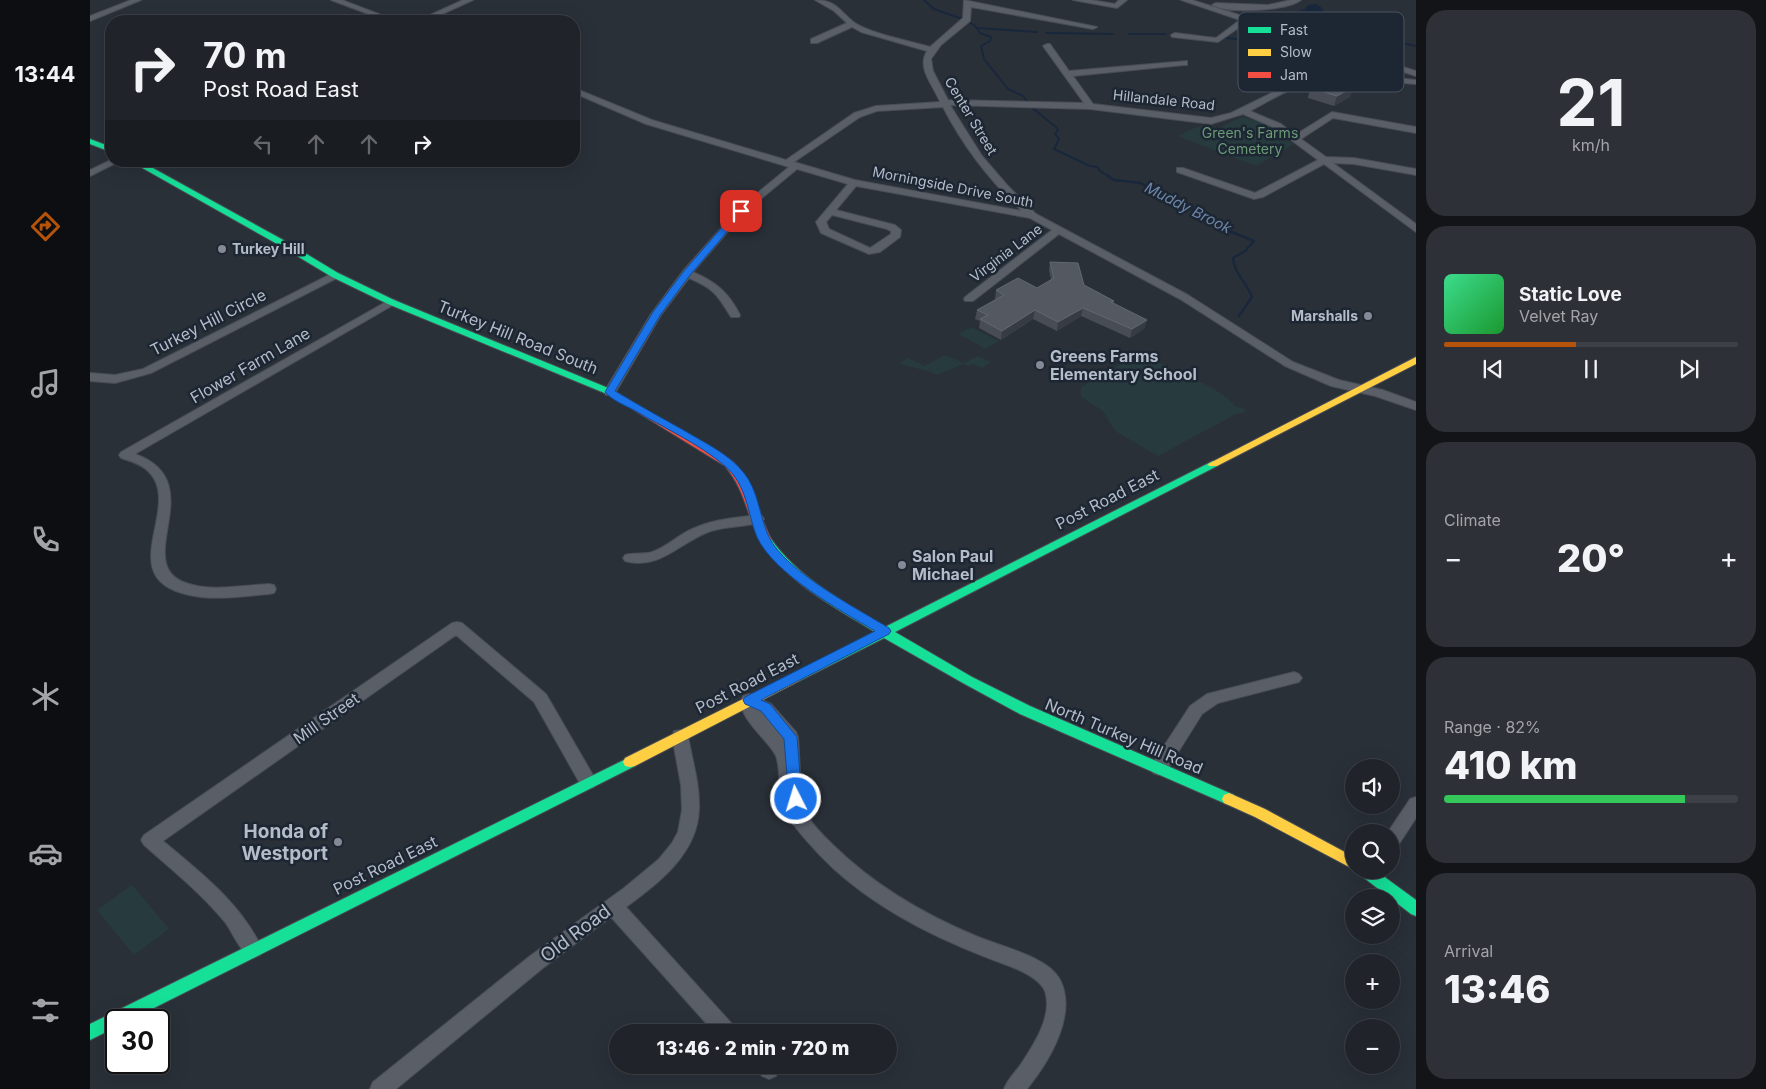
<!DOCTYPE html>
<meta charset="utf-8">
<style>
:root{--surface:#20242a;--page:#2d3036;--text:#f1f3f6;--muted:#a2a4a8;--line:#3d4147;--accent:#b45309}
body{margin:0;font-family:Inter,sans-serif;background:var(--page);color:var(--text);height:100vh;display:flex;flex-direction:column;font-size:19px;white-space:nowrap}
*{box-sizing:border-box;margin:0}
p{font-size:16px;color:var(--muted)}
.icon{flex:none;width:28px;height:28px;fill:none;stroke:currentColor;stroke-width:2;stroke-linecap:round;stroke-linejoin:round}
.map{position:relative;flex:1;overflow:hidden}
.sheet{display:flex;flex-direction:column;gap:10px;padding:10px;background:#121417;width:350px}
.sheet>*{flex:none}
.banner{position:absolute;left:15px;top:15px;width:475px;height:152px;border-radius:20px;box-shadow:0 5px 20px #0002,0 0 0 1px var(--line);background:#20242a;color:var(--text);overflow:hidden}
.fabs{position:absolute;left:1255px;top:759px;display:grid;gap:10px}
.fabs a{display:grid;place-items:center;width:55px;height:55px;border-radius:50%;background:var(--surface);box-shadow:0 5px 20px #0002,0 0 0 1px var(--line);font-size:25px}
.speed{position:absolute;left:15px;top:1009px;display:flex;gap:10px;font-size:25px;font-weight:700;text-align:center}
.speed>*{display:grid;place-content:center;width:65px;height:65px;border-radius:50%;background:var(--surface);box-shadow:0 5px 20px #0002,0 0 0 1px var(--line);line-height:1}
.speed .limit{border:2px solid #111;border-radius:8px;background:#fff;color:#111}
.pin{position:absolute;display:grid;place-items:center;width:42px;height:42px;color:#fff;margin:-21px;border-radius:10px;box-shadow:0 2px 8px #0006}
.me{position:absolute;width:55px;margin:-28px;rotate:355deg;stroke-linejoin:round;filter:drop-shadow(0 0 4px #0008)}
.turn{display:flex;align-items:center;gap:18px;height:105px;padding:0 15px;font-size:22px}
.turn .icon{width:65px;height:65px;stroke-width:2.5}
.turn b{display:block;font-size:35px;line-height:42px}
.lanes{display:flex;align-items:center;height:48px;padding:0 15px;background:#0003;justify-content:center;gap:25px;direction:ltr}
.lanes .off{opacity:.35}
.big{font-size:38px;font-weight:800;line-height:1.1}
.sheet .card{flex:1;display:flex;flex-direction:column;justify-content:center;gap:8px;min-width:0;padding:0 18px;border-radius:20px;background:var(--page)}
.sheet .dial{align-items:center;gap:0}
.dial b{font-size:65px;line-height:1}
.song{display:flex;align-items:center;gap:15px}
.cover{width:60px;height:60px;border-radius:8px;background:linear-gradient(135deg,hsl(150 70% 55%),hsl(130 70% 35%))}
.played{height:5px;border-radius:2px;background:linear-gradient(90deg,var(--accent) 45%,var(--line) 45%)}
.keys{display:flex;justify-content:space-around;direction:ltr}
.heat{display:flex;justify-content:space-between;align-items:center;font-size:28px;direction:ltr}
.charge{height:8px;border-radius:4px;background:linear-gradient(90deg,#34c759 82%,var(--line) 0)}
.trip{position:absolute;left:519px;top:1024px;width:288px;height:50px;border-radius:25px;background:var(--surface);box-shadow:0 5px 20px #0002,0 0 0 1px var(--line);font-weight:800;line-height:50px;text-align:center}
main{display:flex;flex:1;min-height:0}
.menu{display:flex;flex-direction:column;width:90px;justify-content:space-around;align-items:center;background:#0d0e11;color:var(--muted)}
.menu .icon{width:35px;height:35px}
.menu .on{color:var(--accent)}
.menu b{font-size:22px;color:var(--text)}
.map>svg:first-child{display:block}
.green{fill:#273a3e}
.water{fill:#19273c}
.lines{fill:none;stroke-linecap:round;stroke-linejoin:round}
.stream-far1{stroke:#19273c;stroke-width:2}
.stream{stroke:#19273c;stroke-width:2.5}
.street-casing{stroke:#484c55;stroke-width:2}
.fast-casing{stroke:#484c55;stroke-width:2}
.slow-casing{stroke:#484c55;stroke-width:2}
.jam-casing{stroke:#484c55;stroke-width:2}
.street{fill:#5a5e66;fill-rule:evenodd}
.fast{fill:#16e098;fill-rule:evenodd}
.slow{fill:#ffcf43;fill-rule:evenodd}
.jam{fill:#f24e42;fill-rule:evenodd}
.wall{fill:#474c55}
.shaded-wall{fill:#373c44}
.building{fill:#535861;stroke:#626872}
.route{fill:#1a73e8;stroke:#114b97}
.poi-dot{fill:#848b96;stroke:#1d2633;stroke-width:2}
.labels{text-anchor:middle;stroke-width:5;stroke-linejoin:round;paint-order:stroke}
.far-street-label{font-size:14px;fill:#b4bcc9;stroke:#1d2633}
.far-park-label{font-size:14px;fill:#6b9a76;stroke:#1d2633}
.far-poi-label{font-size:14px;font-weight:bold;fill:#b4bcc9;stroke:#1d2633;text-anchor:start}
.far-water-label{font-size:15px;font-style:italic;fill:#6d86a8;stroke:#1d2633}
.street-label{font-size:16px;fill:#b4bcc9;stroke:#1d2633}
.poi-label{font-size:16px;font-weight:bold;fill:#b4bcc9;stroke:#1d2633;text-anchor:start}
.near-poi-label{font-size:19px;font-weight:bold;fill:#b4bcc9;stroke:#1d2633;text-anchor:end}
.near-street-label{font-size:19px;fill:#b4bcc9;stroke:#1d2633}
.key{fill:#1d2633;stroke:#4a5360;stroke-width:1}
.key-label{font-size:14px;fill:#b4bcc9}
</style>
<main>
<nav class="menu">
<b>13:44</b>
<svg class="icon on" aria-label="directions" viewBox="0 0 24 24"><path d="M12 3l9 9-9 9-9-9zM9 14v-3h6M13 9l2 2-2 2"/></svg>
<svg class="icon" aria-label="music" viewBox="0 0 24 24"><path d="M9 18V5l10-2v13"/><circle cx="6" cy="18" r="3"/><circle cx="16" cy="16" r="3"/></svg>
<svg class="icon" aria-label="phone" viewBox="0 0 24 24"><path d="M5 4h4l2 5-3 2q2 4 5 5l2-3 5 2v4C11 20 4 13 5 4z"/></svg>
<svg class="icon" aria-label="climate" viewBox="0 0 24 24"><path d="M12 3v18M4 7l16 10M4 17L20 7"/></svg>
<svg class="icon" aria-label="car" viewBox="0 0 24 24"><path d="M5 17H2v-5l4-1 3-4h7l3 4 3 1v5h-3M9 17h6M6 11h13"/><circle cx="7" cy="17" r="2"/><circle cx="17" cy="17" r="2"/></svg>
<svg class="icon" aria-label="filters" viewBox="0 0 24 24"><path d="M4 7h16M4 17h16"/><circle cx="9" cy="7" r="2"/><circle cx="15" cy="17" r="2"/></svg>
</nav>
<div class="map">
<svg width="1326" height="1089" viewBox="0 0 1326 1089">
<rect width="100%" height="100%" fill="#2a3038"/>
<!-- green -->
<path class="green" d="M1151,117L1179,124L1204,144L1166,166L1088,136C1100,131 1114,120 1127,129Z
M881,327L909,341L896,349L868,334Z
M1048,354C1066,361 1138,391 1145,406L1155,409L1154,413L1146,414L1068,456L1025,431L1013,411L991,397V387Z
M855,355L874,363L888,356L901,362L892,368L882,364L878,366L873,364L847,375C835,368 822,369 809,363L818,358L834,366Z
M42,885L79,929L44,955L7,910Z"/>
<!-- water -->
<path class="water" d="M1226,4L1231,7L1235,14L1263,25C1260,26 1217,23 1214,21L1216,20L1202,13L1215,9L1218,5Z"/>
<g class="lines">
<!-- stream-far1 -->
<path class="stream-far1" d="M834,0L844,9L878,21L885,26L890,33L901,37L900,41L891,46L894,59L918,89L933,96L941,107L966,127L968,130L965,134L969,139L964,149L1000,166L1008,167L1010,171L1020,177
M1258,25L1282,29L1308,42L1326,46
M1194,27L1218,22
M888,28L947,32
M956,33L1023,34
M1039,34H1076
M1110,36L1119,37
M1137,38L1156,40L1181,32"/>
<!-- stream -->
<path class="stream" d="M1018,176L1024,180L1051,183L1066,193L1098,207L1137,230L1164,241L1155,251L1143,258C1144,274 1157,282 1162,297L1149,316"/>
<!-- street casing -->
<g class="street-casing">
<path id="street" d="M41,0H51L0,21V16Z
M241,0H252L307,21H297Z
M373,0H383L337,21H327Z
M725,0C747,0 750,12 765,23C782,34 820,41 840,47L873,18L874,0L1007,27L1003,29L881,7L880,21L851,45L841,59L843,71L858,100L994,103L953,46L957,44H960L979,71L1097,61V65H1094L983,76L1003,104L1121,118L1141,113L1196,86L1223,77L1267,74L1326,80V84C1289,81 1247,72 1211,85C1193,92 1177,102 1160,111L1191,124L1205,135L1242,112L1326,127V133L1243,118L1211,139L1236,157L1264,158L1326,169V175L1264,164L1243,163L1326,224V232L1234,164L1173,197L1164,199L1087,172V168H1093L1165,193L1228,160L1185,128L1153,114L1121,124L1000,109L860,105L892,156L917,185L946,214L1098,295L1203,362L1249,380L1293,390L1326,402V410L1285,396L1241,386L1195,366L1090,299L969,234L883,301H875L874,299L875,297L962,230L940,218L766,186L746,210L805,225L811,230L810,237L790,252L779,254L731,233L726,222L758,184L707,169L654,213L603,272C626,282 639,293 650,315L649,317H641C627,294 624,289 599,278L571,315L524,395H516L514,392L561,314L593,271L648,209L699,167L556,124L484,93V88L562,120L696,160L764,113L786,106L850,102C844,86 826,68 837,51L771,32L762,27L727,43H721V39L757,23L744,11ZM853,107C873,146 900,181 932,211L765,180L704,162L770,117L787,111ZM742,215L797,229L801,231V234L780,248L739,229L736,222Z
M983,0H1001L1025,4L1029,0H1037L1027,8Z
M1091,0H1102L1326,71V76L1157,22L1128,42L1082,37L1081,35L1085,33L1126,38L1150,20Z
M1201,0H1211C1197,11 1136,14 1122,5L1126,3L1178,5Z
M21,160L30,161L0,176V170Z
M245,272L250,275L249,277L61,373L25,383L0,381V373L25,375L53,369Z
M301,299L305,300L306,302L305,304L45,454C126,483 33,570 103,585C127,591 154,585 179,584L184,585L186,589L184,593L179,594C153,596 125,601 99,595C20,578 95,506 58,471C51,464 40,461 31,458L29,455L31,452Z
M667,515L672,516L674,519L672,522C655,527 638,526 621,531C591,541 570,571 535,561L533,558L535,555C544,552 553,555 562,552C577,547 588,535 602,529C623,519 645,518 667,515Z
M367,622L372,623L456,694L504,777L506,782L504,787L498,789L492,787L444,702L366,635L73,841C110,872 152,904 172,949L170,955L163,958C150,953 143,933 135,922C111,893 82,870 54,845L51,840L54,835L362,623Z
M1204,672L1209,674L1212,678L1209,682L1128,703L1112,714L1075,773L1069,775L1063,773L1061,768L1063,763L1100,706L1117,694Z
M659,694L681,704L706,732L708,737C710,758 709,798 718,816C723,826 735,837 743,845C784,885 833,914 886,936C909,946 956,956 969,978C989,1013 959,1062 937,1089H914C918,1078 927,1071 933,1061C945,1043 961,1017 956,995C954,981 934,972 922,967C858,944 795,915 744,869C729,855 695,820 691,801C688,787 691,771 686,756C679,740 643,715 653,696Z
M590,730L596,731L598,736C602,760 610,784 609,809C608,853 569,883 536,907L643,1025L646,1032H624L521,917L453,968L306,1089H280L283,1082L440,956L534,888L569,859L582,843L588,832L592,810L591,785L582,736L584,731Z
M1326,797V818L1307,847L1301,849V832H1298L1320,799Z
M665,1065H687L689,1069L686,1076L679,1079L672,1076Z"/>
</g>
<!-- fast casing -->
<g class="fast-casing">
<path id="fast" d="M0,139L21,147V152L0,144Z
M40,161H50L195,241L248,273L304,300L523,390L539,400L534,403L517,394L298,304L242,277L189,245Z
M1123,461L1127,462L1128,464L1127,466L805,632L882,677L940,706L1144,795L1146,799L1144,803L1139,805L1134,803L930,714L873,683L794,638L709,681H701L699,678L701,675L785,632C743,606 696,582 669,539L671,536H679C707,578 753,601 795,627Z
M540,757L545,758L547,762L545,766L40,1020H26V1027L0,1040V1024Z
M1267,870H1285L1326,900V916L1321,914L1269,874Z"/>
</g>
<!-- slow casing -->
<g class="slow-casing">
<path id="slow" d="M1326,357V364L1127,466H1119L1118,464Z
M705,673L709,675L711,678L709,681L545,766L540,767L535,766L533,762L535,758Z
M1139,793L1175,809L1264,857L1265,870L1165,817L1134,803L1132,799L1134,795Z"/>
</g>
<!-- jam casing -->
<g class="jam-casing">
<path id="jam" d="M534,397L643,462C664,486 667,511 681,539L679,542H671L669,539C657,514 654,488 635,466L531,402L529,400Z"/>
</g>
<!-- street -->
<use href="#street" class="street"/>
<!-- fast -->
<use href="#fast" class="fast"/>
<!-- slow -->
<use href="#slow" class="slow"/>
<!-- jam -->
<use href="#jam" class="jam"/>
</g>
<!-- wall -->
<path class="wall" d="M1262,83L1260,97L1244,106L1218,98V97L1221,87Z
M960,262L994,285L1024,301L1023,303L1055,328L1040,338L991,316L967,331L943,319L911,340L889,328L890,321L885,319L887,310L906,300L905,299L906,290L947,288L961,280L959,270Z"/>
<!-- shaded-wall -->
<path class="shaded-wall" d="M1262,83L1260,89L1263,87L1260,97L1244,106L1247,96L1257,85Z
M993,308L991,316L967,331L968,322Z
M945,310L943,319L911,340L912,331Z
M1057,320L1055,328L1040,338L1042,329Z"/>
<!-- building -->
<path class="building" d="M1241,76L1262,83L1257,85L1263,87L1247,96L1221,88L1223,87H1221Z
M960,262L988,263L994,285L1024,301L1021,302L1057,320L1042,329L993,308L968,322L945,310L912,331L890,319L898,315L887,310L914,295L906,290L928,278L947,288L964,278Z"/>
<!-- route -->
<path class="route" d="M648,209L655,211L600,275L571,314L525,391C548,405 572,418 595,431C615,443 639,454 654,473C669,492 669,516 679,537C695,571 766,608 799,628L801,631L799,634L671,700L680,704L707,737L712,799L710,803L706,805L701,803L699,799L694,739L671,711L655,704L653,700L655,697L785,631C750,610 684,574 667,537C657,512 657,485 635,466C608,443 574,428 544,410C534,405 522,400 515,392L563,312L594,271Z"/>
<!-- markers -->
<g class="poi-dot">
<circle cx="132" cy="249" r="5"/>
<circle cx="1278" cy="316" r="5"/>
<circle cx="950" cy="365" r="5"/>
<circle cx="812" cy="565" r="5"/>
<circle cx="248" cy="842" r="5"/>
</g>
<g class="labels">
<!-- far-street labels -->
<g class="far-street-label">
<text transform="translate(1074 100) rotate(6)" y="5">Hillandale Road</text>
<text transform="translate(881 116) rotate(59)" y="5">Center Street</text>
<text transform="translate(863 187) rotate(11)" y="5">Morningside Drive South</text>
<text transform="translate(916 253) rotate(-37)" y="5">Virginia Lane</text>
</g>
<!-- far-park labels -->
<g class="far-park-label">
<text x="1160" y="138">Green's Farms<tspan x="1160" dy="16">Cemetery</tspan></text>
</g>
<!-- far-poi labels -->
<g class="far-poi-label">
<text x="142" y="254">Turkey Hill</text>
<text x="1268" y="321" text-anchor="end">Marshalls</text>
</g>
<!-- far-water labels -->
<g class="far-water-label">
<text transform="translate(1098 208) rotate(27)" y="5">Muddy Brook</text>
</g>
<!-- street labels -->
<g class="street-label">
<text transform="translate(118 322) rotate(-27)" y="6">Turkey Hill Circle</text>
<text transform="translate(428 337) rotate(22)" y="6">Turkey Hill Road South</text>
<text transform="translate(160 365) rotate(-30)" y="6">Flower Farm Lane</text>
<text transform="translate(1017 499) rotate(-27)" y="6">Post Road East</text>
<text transform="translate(657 683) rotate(-27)" y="6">Post Road East</text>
<text transform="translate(236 718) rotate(-35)" y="6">Mill Street</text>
<text transform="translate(1034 736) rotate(23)" y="6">North Turkey Hill Road</text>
<text transform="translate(295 865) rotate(-26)" y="6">Post Road East</text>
</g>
<!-- poi labels -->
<g class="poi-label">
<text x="960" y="362">Greens Farms<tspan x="960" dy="18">Elementary School</tspan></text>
<text x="822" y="562">Salon Paul<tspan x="822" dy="18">Michael</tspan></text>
</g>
<!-- near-poi labels -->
<g class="near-poi-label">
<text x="238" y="838">Honda of<tspan x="238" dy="22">Westport</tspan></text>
</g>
<!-- near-street labels -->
<g class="near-street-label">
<text transform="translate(485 933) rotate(-37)" y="7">Old Road</text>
</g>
</g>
<!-- legend -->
<rect x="1148" y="12" width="166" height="80" rx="8" class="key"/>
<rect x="1158" y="27" width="23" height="6" fill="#16e098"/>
<rect x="1158" y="49" width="23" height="7" fill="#ffcf43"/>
<rect x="1158" y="72" width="23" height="6" fill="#f24e42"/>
<g class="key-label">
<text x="1190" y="35">Fast</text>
<text x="1190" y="57">Slow</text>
<text x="1190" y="80">Jam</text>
</g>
</svg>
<div class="fabs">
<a><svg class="icon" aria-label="sound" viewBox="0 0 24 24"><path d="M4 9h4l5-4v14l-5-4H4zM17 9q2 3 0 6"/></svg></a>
<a><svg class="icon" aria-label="search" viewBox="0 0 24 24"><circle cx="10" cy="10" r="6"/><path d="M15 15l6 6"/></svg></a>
<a><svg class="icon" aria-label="layers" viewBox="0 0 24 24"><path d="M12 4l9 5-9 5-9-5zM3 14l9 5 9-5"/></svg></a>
<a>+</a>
<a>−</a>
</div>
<div class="speed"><div class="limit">30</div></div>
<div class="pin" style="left:651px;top:211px;background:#d93025"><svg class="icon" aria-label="arrive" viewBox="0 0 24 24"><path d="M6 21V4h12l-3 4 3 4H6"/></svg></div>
<svg class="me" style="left:706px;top:799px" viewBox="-20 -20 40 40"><circle r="17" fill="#1a73e8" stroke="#fff" stroke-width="3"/><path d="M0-11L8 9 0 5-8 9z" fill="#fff"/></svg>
<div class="trip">13:46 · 2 min · 720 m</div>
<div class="banner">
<div class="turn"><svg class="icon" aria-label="right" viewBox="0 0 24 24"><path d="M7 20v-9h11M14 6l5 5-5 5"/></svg><div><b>70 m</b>Post Road East</div></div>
<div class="lanes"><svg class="icon off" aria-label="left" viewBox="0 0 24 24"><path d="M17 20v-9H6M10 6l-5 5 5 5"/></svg><svg class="icon off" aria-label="ahead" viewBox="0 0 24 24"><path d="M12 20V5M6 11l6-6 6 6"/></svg><svg class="icon off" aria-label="ahead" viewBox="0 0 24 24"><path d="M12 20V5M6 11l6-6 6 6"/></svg><svg class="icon" aria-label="right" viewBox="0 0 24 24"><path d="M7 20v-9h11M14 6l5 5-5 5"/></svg></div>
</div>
</div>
<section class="sheet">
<div class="card dial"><b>21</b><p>km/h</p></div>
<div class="card">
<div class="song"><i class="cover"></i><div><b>Static Love</b><p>Velvet Ray</p></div></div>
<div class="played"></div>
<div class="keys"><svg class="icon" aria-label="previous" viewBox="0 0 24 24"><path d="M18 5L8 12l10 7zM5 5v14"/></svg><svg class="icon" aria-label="pause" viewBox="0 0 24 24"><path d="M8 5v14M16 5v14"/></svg><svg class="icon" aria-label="next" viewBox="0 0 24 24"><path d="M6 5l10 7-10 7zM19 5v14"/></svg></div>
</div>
<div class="card"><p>Climate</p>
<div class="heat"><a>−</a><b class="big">20°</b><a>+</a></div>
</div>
<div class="card"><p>Range · 82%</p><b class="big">410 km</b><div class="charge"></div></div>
<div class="card"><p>Arrival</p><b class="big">13:46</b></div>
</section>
</main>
